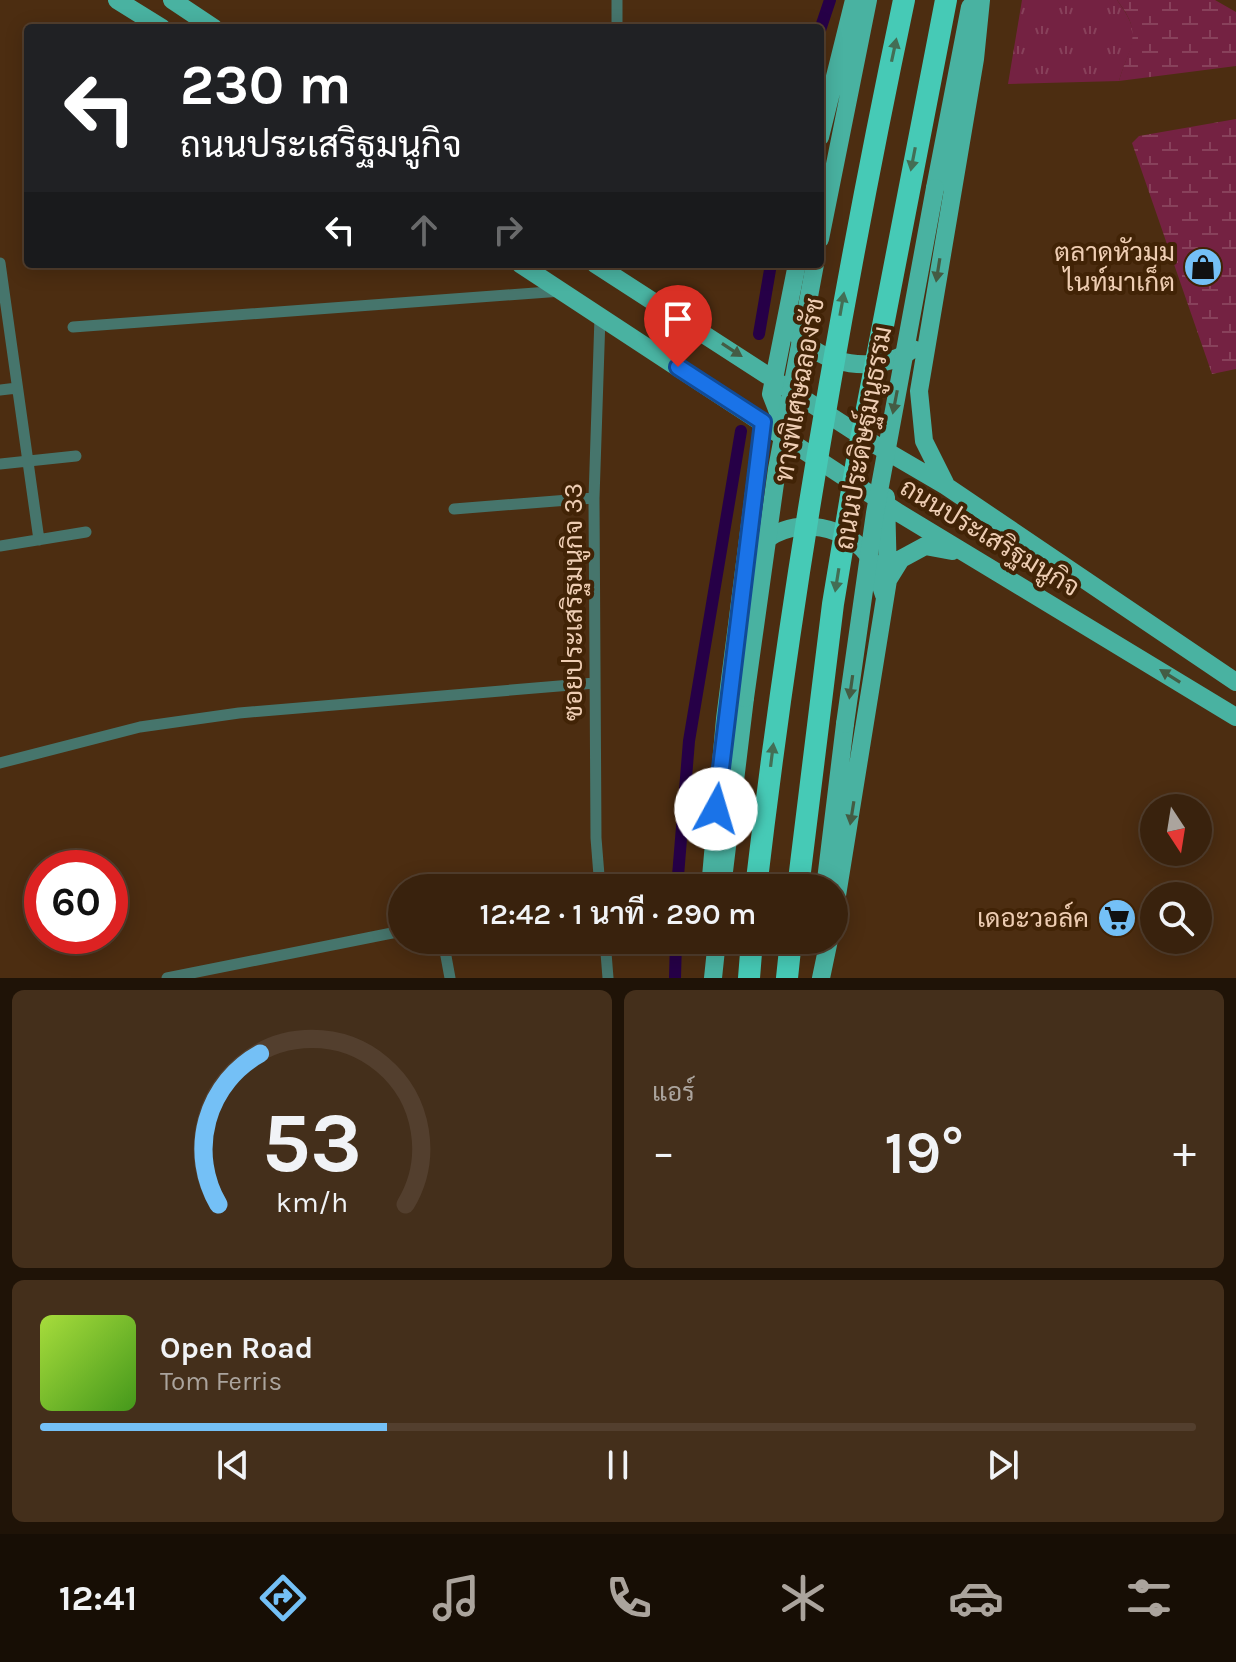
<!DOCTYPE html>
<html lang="th">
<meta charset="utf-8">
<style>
:root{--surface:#39220d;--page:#442f1b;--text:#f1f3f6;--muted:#aba49d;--line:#533f2e;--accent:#74c0f6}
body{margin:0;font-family:Karla,Sarabun,sans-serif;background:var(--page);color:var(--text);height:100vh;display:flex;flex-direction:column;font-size:30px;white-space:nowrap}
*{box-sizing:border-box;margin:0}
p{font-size:26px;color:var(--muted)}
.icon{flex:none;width:44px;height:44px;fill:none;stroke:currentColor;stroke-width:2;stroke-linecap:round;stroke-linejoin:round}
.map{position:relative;height:978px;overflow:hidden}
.details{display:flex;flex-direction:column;gap:12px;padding:12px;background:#1f1307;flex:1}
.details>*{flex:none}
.top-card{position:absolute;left:24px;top:24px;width:800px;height:244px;border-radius:8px;box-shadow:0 4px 20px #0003,0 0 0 2px var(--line);background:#202124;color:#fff;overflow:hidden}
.needle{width:52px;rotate:168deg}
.tools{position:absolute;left:1140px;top:794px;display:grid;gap:16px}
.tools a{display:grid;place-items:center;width:72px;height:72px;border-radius:50%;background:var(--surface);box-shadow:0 4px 20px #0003,0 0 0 2px var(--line);font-size:40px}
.speed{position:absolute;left:24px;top:850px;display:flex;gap:16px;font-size:40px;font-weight:700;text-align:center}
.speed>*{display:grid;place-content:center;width:104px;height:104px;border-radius:50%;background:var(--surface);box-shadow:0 4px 20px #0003,0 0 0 2px var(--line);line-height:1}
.speed .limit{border:12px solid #d22;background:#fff;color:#111}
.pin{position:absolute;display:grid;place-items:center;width:68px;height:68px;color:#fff;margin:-82px -34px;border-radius:50% 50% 50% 0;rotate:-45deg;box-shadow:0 0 8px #0007}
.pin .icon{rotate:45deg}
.me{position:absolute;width:88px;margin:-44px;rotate:6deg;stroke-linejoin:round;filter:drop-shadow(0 0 6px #0008)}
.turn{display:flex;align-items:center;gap:28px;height:168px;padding:0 24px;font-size:36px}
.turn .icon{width:104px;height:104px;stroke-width:2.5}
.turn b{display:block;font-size:56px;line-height:68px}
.lanes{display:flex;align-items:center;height:76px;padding:0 24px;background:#0003;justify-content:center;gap:40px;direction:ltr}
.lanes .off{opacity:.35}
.big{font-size:60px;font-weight:600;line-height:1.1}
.details .tile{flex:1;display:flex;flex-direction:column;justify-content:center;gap:12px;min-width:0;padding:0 28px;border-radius:12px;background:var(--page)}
.details .dial{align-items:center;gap:0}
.dial svg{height:208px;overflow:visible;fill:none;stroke:var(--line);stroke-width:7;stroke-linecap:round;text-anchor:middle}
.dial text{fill:var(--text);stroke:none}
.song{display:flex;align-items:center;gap:24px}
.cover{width:96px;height:96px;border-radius:12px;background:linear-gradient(135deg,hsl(80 70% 55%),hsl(100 70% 35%))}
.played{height:8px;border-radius:4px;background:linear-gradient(90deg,var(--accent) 30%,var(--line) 30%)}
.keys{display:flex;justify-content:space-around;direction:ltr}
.heat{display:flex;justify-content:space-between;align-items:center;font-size:44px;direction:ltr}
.details .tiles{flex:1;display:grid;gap:12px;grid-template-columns:1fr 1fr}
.tile:last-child{grid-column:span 2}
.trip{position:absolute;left:388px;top:874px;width:460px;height:80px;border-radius:40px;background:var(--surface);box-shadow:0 4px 20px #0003,0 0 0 2px var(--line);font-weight:600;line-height:80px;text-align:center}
.dock{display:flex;height:128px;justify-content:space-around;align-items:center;background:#170e05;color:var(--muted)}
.dock .icon{width:56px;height:56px}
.dock .active{color:var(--accent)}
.dock b{font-size:36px;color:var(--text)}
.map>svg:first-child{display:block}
.grass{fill:url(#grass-tufts)}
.wetland{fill:url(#wetland-marsh)}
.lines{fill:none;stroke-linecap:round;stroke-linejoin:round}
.canal{stroke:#260047;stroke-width:12}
.street{stroke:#46756c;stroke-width:11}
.primary{stroke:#49b2a1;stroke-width:18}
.highway{stroke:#46cab6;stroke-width:22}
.primary-bridge{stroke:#49b2a1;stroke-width:18}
.highway-bridge{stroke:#46cab6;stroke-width:22}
.oneway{fill:#436e55}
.oneway2{fill:#445c44}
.route-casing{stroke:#114b97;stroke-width:20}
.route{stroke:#1a73e8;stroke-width:14}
.labels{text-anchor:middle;stroke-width:8;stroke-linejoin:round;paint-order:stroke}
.poi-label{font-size:26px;fill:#eecdb3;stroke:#412306;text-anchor:end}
.street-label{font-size:26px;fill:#eecdb3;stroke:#412306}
</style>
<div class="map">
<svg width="1236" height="978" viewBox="0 0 1236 978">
<defs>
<pattern id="grass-tufts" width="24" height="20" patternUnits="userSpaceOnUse" patternTransform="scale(2)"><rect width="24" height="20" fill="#742242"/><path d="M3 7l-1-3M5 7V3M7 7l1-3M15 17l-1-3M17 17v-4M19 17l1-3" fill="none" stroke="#88415b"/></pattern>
<pattern id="wetland-marsh" width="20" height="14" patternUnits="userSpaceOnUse" patternTransform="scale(2)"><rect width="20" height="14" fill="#742242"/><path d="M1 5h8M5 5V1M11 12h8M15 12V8" fill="none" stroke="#88415b"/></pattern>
</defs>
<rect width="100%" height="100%" fill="#4c2d11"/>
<!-- grass -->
<path class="grass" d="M1022,0H1117C1145,39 1131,40 1119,81L1008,84Z"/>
<!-- wetland -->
<path class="wetland" d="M1117,0H1215L1236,12V66L1119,81C1130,43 1144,35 1117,0Z
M1236,119V369L1212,374L1132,143L1139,136Z"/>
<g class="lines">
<!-- canal -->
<path class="canal" d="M820,30L830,0
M759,334L771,264
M677,888L689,741L741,431
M675,978L676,940"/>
<!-- street -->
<path class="street" d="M617,0V28
M0,263L39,540
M73,327L562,291
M0,390L17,388
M0,464L76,456
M454,509L594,498
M0,546L86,532
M0,763L140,727L239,713L595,683
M600,888L596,838L594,498L600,317
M443,940L450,978
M605,940L608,978
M167,978L402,931"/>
<!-- primary -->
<path class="primary" d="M117,0L162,28
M172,0L214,28
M820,137L854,0
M935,188L970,7
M820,239L868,0
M520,264L899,513L1236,717
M595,264L869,441L946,486L1236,682
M794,331C820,367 878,375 913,349
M787,435L771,394L797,264
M945,483L924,441L919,391L975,59L981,0
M886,497L888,579
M759,547C785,516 842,522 867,554C876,566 879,581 884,595
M710,888L725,719L763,422
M722,888L745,698
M825,888L845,724
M834,914L888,580L901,559L925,546L952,551
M713,978L717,940
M821,978L829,940"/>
<!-- highway -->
<path class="highway" d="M749,978L752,940
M787,978L791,940"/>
<!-- primary-bridge -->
<path class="primary-bridge" d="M745,698L777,469L815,264
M845,724L875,513L935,188"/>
<!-- highway-bridge -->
<path class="highway-bridge" d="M756,888C791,589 842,294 904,0
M798,888L833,604L857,460L946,0"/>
</g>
<!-- one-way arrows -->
<defs><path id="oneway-solid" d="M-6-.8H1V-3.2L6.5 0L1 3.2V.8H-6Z" transform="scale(2)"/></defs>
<g class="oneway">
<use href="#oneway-solid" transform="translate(894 50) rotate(-78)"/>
<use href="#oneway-solid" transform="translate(913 159) rotate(101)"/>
<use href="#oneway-solid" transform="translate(842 304) rotate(-80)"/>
<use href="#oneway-solid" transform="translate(837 580) rotate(99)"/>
<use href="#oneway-solid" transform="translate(772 755) rotate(-83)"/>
</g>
<g class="oneway2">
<use href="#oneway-solid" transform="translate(938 270) rotate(99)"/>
<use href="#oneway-solid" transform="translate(732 350) rotate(33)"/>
<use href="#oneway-solid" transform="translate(895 402) rotate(101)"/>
<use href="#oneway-solid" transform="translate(1170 676) rotate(-148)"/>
<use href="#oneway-solid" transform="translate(851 687) rotate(98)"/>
<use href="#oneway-solid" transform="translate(852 813) rotate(99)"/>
</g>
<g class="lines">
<!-- route casing -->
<g class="route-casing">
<path id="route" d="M678,367L763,422L716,809"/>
</g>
<!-- route -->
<use href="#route" class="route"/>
</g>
<!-- icons -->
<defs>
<g id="shop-disc" transform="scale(2)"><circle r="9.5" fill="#74c0f6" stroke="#412306"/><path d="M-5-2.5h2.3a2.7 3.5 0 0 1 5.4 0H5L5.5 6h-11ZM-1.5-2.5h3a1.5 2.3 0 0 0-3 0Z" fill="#111"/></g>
<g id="supermarket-disc" transform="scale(2)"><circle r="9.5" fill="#74c0f6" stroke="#412306"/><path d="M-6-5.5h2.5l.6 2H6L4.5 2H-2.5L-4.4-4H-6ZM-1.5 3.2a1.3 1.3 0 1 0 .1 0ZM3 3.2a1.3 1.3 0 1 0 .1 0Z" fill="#111"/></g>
</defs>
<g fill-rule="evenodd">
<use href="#shop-disc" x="1203" y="267"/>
<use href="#supermarket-disc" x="1117" y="918"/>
</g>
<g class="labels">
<!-- poi labels -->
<g class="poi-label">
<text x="1175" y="261">ตลาดหัวมุม<tspan x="1175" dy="30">ไนท์มาเก็ต</tspan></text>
<text x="1089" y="927">เดอะวอล์ค</text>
</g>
<!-- street labels -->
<g class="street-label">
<text transform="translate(799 390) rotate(-80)" y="9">ทางพิเศษฉลองรัช</text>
<text transform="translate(863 438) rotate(-80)" y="9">ถนนประดิษฐ์มนูธรรม</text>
<text transform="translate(990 537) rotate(31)" y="9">ถนนประเสริฐมนูกิจ</text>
<text transform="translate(573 602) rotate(-90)" y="9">ซอยประเสริฐมนูกิจ 33</text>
</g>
</g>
</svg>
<div class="tools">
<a><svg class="needle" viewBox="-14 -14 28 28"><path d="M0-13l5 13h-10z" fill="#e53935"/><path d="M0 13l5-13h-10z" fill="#aba49d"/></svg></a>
<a><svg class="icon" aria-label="search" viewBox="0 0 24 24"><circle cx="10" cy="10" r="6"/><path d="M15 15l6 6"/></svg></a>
</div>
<div class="speed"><div class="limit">60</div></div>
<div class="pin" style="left:678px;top:367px;background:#d93025"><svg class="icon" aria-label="arrive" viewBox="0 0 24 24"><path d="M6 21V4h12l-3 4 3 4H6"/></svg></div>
<svg class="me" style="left:716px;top:809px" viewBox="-20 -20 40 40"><circle r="19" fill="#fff"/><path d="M0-13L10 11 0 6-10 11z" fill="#1a73e8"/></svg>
<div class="trip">12:42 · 1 นาที · 290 m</div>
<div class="top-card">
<div class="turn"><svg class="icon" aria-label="left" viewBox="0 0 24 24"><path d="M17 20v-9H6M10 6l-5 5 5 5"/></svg><div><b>230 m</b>ถนนประเสริฐมนูกิจ</div></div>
<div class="lanes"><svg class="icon" aria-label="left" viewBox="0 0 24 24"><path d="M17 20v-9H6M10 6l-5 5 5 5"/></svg><svg class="icon off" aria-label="ahead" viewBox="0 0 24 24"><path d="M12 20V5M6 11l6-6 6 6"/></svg><svg class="icon off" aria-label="right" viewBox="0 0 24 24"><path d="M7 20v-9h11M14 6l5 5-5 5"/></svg></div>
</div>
</div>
<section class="details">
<div class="tiles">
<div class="tile dial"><svg viewBox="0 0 100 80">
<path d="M14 69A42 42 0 1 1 86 69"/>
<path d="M14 69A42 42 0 0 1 30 11" stroke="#74c0f6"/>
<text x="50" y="56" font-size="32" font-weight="700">53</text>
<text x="50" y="72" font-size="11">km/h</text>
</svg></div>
<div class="tile"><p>แอร์</p>
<div class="heat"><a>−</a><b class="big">19°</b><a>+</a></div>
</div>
<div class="tile">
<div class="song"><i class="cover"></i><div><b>Open Road</b><p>Tom Ferris</p></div></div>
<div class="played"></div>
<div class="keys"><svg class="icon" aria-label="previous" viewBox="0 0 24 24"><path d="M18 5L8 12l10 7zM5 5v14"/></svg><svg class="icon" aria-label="pause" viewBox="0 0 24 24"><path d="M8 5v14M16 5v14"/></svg><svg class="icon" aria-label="next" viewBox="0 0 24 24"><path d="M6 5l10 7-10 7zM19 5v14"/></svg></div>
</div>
</div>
</section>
<nav class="dock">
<b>12:41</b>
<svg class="icon active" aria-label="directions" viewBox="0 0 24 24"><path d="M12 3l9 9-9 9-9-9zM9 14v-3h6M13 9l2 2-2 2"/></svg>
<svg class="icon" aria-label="music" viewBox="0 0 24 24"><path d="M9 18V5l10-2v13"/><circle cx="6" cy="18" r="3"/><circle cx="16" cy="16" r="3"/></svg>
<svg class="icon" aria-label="phone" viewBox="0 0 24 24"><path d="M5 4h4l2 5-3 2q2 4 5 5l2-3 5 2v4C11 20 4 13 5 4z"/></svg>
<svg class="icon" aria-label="climate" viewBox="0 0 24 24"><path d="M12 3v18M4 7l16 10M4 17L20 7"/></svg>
<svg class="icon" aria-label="car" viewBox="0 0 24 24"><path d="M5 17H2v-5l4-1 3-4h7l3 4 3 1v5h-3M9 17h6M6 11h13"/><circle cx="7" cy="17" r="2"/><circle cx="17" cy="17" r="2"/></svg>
<svg class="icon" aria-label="filters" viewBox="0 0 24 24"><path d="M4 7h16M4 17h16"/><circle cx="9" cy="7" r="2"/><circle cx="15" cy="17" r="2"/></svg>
</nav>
